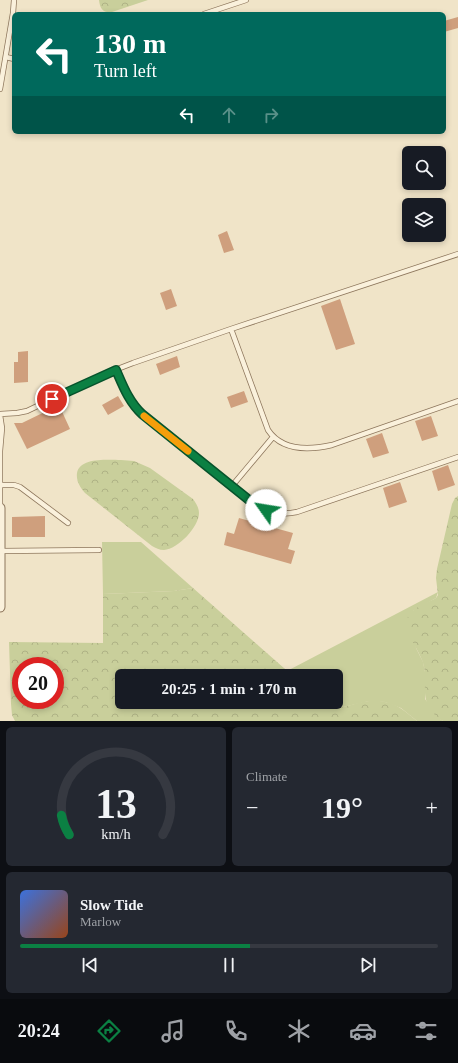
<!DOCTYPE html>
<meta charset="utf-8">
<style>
:root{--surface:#171b24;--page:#242831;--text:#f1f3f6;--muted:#9ea1a6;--line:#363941;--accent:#0b8043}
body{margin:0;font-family:Georgia,serif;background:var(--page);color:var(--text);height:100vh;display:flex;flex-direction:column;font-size:15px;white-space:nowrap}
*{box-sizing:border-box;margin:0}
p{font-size:13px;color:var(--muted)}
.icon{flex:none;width:22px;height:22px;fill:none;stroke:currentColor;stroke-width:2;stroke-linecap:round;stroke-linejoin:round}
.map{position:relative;height:721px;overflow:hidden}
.panel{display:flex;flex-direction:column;gap:6px;padding:6px;background:#0d0f14;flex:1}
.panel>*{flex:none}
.banner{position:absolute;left:12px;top:12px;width:434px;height:122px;border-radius:6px;box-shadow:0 2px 6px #0003;background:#00695c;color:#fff;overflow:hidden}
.controls{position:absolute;left:402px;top:146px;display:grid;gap:8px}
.controls a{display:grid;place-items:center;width:44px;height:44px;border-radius:6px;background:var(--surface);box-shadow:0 2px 6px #0003;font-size:20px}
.speed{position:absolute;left:12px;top:657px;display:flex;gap:8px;font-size:20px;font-weight:700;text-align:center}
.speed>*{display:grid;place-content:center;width:52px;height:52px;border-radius:50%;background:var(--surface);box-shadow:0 2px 6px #0003;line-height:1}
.speed .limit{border:6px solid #d22;background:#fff;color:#111}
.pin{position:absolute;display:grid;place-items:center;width:34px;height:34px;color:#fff;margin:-17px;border:2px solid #fff;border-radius:50%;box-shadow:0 1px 4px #0007}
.me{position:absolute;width:44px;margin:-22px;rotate:302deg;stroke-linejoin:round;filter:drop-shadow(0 0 3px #0008)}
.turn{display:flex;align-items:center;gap:14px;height:84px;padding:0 16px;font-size:18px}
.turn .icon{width:52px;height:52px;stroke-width:2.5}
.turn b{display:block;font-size:28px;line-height:34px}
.lanes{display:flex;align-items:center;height:38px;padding:0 16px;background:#0003;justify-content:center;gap:20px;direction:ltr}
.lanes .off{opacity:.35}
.big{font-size:30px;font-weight:600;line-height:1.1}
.panel .widget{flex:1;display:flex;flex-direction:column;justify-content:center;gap:6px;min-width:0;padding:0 14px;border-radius:6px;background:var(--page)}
.panel .dial{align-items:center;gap:0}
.dial svg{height:104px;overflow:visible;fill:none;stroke:var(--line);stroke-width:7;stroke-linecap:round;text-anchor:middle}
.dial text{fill:var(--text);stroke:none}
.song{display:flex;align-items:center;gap:12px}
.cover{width:48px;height:48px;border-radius:6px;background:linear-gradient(135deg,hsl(220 70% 55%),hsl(20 70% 35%))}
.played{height:4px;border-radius:2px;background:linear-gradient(90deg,var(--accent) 55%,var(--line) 55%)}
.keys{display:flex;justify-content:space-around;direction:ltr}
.heat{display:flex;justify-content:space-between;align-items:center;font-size:22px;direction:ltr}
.panel .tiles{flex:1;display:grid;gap:6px;grid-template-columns:1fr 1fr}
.widget:last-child{grid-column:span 2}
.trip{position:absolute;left:115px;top:669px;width:228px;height:40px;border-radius:6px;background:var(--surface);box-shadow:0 2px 6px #0003;font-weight:600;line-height:40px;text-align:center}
.tab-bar{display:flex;height:64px;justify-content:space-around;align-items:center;background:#090b0e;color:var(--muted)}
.tab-bar .icon{width:28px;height:28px}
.tab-bar .selected{color:var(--accent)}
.tab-bar b{font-size:18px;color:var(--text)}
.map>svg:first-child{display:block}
.grass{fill:#c9cf9b}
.forest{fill:url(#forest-crowns);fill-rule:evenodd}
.building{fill:#cf9f7d}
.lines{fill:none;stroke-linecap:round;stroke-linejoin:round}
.lane-casing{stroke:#8d765c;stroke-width:6}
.street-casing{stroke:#8d765c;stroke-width:11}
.lane{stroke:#faf1dc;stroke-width:4.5}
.street{stroke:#faf1dc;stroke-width:9}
.route-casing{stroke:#07532c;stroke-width:10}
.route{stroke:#0b8043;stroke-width:7}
.slow{stroke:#f59e0b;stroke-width:7}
</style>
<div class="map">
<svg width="458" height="721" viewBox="0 0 458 721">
<defs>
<pattern id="forest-crowns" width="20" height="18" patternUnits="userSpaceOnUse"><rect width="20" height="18" fill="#c9cf9b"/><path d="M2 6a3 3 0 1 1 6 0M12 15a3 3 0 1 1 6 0" fill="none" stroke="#aeb285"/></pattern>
</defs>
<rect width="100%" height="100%" fill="#f0e4c8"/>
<!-- grass -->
<path class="grass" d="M102,542H141L193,588L174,591L103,594Z
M438,592L436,598L413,611L416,648L423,662L425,672V699L440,719L443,721H417L401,708L385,702L369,701L339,708L333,707L323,702H336V676H293L287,671Z"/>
<!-- forest -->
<path class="forest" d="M99,0H148L112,12C103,13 100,9 99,0Z
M121,460L134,461L150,468L193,499C196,503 199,508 199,513C199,527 178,549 164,550C159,550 156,548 152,546L85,493C80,487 76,481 77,473C80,457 109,460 121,460Z
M458,496V721C453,721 447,721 443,721C440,720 437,717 435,715C418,698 429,682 423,663C419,650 404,632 407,619C411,608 427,603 436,598L438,595L436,578L437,569L452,504L455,498Z
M193,588L293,676H122V702H323C337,714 353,702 369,701C374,700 380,701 385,702C398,704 407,713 417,721H15L12,715L11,704L9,642L103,643V594L174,591ZM21,666H55V700H21Z"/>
<!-- building -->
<path class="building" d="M458,17V28L444,32V21Z
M227,231L234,250L224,253L218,235Z
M171,289L177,306L166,310L160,293Z
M340,299L355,344L336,350L321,306Z
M28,351V382L14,383V362H18V352Z
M177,356L180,367L160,375L156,364Z
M244,391L248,402L231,408L227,397Z
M118,396L124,406L108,415L102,405Z
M59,405L70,429L27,449L14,423H22Z
M431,416L438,436L422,441L415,421Z
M382,433L389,453L373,458L366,439Z
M448,465L455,485L438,491L432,471Z
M400,482L407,502L389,508L383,488Z
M45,516V537H12V517Z
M239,518L293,533L288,549L295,551L291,564L224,545L227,532L234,534Z"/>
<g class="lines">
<!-- lane casing -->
<g class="lane-casing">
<path id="lane" d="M204,14L246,0
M6,57L14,59
M0,89L13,13L14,0
M231,329L268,430C282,451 310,450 332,445L458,401
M116,370C123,386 129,402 142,414L249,500C263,511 279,516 297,512L458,457
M0,414L17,413L27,411L102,375L133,363L231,329L458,254
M0,415L2,428L0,451V508
M0,485H14L20,487L68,523
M232,486L273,437
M0,551L99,550"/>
</g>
<!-- street casing -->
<g class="street-casing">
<path id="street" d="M0,607V508"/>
</g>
<!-- lane -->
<use href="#lane" class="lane"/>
<!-- street -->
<use href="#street" class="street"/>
</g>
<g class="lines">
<!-- route casing -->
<g class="route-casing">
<path id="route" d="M52,399L116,370C123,386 129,402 142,414L249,500L266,510"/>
</g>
<!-- route -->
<use href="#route" class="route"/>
<!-- slow -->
<path class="slow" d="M144,416L188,451"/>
</g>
</svg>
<div class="controls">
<a><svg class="icon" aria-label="search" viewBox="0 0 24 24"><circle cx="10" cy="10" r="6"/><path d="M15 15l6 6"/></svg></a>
<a><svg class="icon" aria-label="layers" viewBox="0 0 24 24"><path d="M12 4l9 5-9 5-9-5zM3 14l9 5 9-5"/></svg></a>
</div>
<div class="speed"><div class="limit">20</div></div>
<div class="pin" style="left:52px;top:399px;background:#d93025"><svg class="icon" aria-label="arrive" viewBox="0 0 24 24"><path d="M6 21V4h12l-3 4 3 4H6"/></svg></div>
<svg class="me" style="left:266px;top:510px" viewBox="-20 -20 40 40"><circle r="19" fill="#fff"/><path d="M0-13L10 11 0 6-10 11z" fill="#0b8043"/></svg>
<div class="trip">20:25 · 1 min · 170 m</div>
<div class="banner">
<div class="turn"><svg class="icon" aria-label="left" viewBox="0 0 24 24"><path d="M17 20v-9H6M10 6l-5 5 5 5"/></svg><div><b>130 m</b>Turn left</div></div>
<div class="lanes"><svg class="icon" aria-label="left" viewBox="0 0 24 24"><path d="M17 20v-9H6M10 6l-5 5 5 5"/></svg><svg class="icon off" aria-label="ahead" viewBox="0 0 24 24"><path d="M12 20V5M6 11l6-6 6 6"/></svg><svg class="icon off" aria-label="right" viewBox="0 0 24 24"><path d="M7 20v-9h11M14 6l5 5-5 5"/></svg></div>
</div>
</div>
<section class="panel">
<div class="tiles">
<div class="widget dial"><svg viewBox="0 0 100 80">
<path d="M14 69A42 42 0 1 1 86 69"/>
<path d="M14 69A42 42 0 0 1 8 54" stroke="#0b8043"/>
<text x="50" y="56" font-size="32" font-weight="700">13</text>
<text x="50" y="72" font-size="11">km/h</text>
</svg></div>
<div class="widget"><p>Climate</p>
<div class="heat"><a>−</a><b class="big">19°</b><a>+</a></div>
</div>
<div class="widget">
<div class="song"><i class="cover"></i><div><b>Slow Tide</b><p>Marlow</p></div></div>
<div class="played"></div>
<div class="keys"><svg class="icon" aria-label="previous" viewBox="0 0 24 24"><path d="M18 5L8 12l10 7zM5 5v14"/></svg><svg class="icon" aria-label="pause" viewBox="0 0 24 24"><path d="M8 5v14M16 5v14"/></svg><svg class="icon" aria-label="next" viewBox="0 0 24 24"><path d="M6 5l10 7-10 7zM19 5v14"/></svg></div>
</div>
</div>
</section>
<nav class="tab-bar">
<b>20:24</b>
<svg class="icon selected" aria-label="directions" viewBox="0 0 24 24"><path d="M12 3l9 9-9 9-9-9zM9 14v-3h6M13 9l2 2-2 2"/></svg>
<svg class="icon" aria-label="music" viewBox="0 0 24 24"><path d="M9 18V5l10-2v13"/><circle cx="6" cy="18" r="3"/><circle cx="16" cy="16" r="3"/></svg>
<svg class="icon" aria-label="phone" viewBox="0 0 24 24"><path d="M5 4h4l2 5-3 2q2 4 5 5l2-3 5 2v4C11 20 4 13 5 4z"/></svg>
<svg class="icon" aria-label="climate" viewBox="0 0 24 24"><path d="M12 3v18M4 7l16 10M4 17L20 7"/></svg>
<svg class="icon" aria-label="car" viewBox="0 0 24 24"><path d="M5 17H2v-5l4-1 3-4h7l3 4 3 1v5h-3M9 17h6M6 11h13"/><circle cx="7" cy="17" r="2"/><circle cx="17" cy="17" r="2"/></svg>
<svg class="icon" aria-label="filters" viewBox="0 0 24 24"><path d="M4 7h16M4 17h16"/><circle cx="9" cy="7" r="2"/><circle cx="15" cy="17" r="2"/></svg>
</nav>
